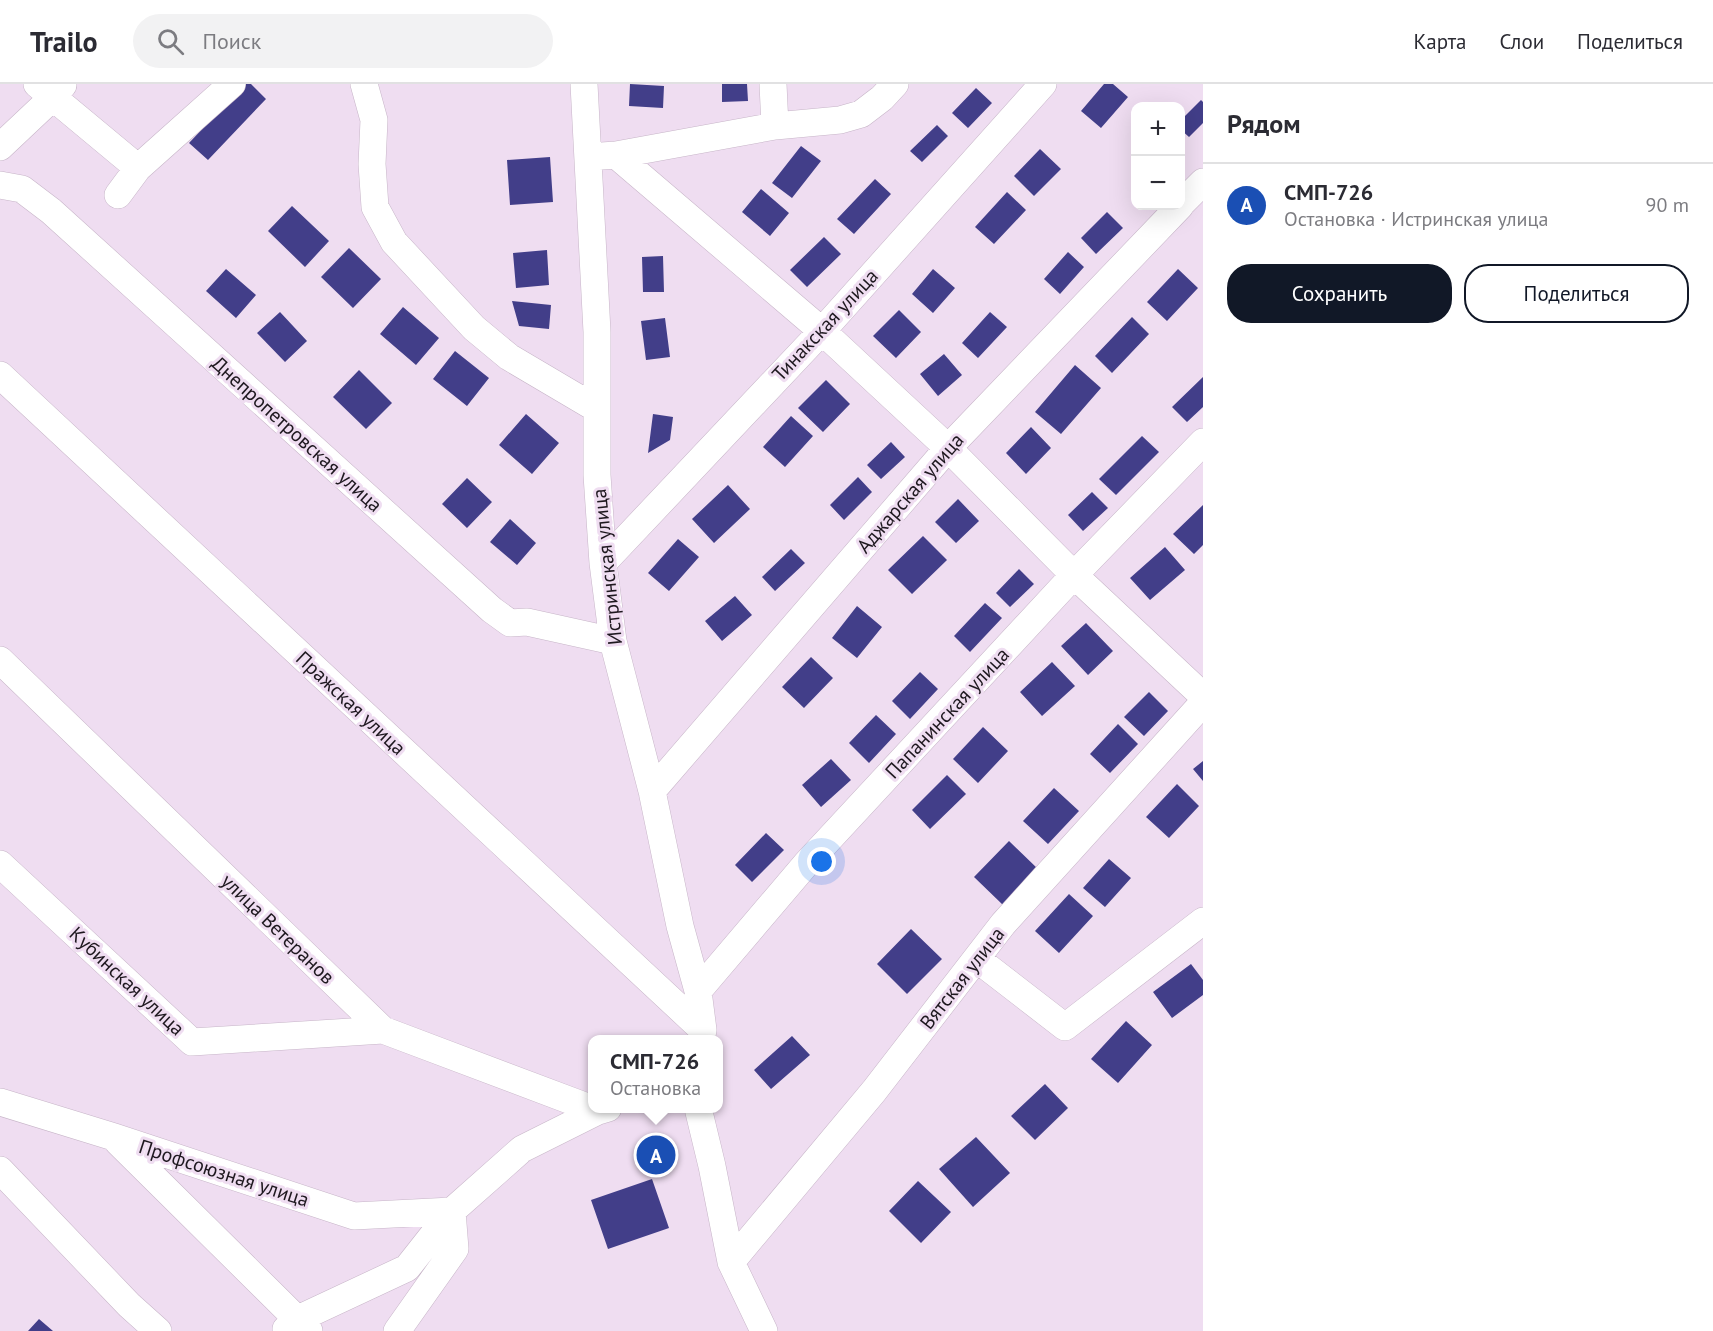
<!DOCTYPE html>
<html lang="ru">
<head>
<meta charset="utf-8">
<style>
  :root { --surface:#fff; --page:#f2f2f3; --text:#2b2b33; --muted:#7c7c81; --line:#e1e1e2; --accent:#111827 }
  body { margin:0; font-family:"PT Sans",sans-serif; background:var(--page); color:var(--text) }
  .controls { position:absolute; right:18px; top:18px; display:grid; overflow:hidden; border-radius:12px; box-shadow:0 6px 24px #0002 }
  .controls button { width:54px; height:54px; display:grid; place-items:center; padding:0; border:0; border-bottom:2px solid var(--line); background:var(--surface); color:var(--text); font:30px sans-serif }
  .you { position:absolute; left:822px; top:778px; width:21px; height:21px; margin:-15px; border:4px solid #fff; border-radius:50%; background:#1a73e8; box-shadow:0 0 0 9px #1a73e833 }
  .badge { display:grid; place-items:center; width:39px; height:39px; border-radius:50%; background:var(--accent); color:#fff; font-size:20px; font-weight:700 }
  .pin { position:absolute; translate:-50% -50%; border:3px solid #fff; box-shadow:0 2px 6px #0006 }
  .popup { position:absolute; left:588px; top:951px; width:135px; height:78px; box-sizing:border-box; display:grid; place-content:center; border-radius:12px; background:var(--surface); filter:drop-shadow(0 2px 4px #0005); font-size:20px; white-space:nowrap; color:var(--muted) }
  .popup b { font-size:22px; color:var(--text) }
  .popup::after { content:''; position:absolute; left:50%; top:100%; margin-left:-12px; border:12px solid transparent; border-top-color:var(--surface) }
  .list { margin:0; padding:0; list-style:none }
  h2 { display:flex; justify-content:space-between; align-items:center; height:78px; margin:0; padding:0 24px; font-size:26px }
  h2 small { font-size:20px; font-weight:400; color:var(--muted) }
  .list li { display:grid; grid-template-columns:39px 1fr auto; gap:18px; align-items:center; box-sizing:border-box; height:84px; padding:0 24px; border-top:2px solid var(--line) }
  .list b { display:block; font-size:22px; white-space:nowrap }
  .list p { margin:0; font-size:20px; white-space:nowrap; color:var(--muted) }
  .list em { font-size:20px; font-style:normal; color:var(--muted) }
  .actions { display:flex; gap:12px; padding:18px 24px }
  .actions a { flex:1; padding:14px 0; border:2px solid var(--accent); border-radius:24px; text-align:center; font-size:21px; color:var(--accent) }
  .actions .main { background:var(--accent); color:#fff }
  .icon { flex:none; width:33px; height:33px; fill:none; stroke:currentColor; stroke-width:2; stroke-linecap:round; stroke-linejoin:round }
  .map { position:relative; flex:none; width:1203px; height:1247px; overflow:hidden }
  header { display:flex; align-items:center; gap:36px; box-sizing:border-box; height:84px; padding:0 30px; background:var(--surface); border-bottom:2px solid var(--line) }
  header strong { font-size:28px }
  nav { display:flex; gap:33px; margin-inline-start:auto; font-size:21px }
  .search { width:420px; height:54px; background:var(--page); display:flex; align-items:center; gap:15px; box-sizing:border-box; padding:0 21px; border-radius:33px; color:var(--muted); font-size:22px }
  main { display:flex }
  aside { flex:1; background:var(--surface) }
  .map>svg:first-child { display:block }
  .building { fill:#423e89 }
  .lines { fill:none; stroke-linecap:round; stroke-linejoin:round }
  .minor-casing { stroke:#c7b5c8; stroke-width:28 }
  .minor { stroke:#fff; stroke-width:27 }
  .labels { text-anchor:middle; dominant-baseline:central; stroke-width:6; stroke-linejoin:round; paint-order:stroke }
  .street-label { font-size:20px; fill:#1e181f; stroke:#efddf1 }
</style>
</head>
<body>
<header>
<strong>Trailo</strong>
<div class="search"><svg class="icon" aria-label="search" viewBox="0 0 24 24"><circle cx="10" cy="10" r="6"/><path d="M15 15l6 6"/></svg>Поиск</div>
<nav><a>Карта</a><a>Слои</a><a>Поделиться</a></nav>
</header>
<main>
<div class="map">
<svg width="1203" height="1247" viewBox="0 0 1203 1247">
  <rect width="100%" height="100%" fill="#efddf1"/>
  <path class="building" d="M245 0H251L266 15 208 76 189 59Z
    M630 0 664 2 663 24 629 22Z
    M722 0H747L748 17 722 18Z
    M1104 0H1113L1128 13 1101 44 1081 27Z
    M976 4 992 19 968 44 952 29Z
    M1201 16 1203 18V39L1189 53 1180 45V37Z
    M937 41 948 52 922 78 910 67Z
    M801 62 821 77 792 114 772 99Z
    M1040 65 1061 85 1034 112 1014 92Z
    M550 73 553 118 510 121 507 76Z
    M875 95 891 110 854 150 837 135Z
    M761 105 789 129 770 152 742 128Z
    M1007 108 1026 126 994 160 975 143Z
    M292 122 329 157 305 183 268 147Z
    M1107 128 1123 144 1096 170 1081 154Z
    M824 153 841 170 807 203 790 186Z
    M349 164 381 195 353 224 321 193Z
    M547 166 549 201 516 204 513 169Z
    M1068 168 1084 183 1060 210 1044 195Z
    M663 172 664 208H643L642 173Z
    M226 185 256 211 236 234 206 207Z
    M933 185 955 204 933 229 912 210Z
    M1178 185 1198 204 1167 237 1147 218Z
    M512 217 551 221 549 245 519 242Z
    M403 223 439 254 416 281 380 250Z
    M899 226 921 248 896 274 873 252Z
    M280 228 307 257 285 278 257 249Z
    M990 228 1007 243 978 274 962 259Z
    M1132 233 1149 250 1112 289 1095 272Z
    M665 234 670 273 646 276 641 237Z
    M455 267 489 294 467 322 433 295Z
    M944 270 962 291 938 312 920 290Z
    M1075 281 1101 304 1061 350 1035 328Z
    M359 286 392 319 366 345 333 313Z
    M1203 293V323L1187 338 1172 323Z
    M826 296 850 320 823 348 798 324Z
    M526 330 559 359 532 390 499 361Z
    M653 330 673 333 670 356 648 369Z
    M791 332 813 352 785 383 763 363Z
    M1031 343 1051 364 1026 390 1006 369Z
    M1142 352 1159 368 1116 411 1099 395Z
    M891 358 905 373 881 395 867 381Z
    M858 393 872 408 844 436 830 421Z
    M467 394 492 418 467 444 442 420Z
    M728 401 750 425 714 459 692 435Z
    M1092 408 1108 424 1083 447 1068 431Z
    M958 415 979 437 956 459 935 438Z
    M1203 421V461L1194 470 1173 450Z
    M510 435 536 459 517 481 490 458Z
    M923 452 947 476 912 510 888 486Z
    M678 455 699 473 669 507 648 489Z
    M1165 463 1185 486 1150 516 1130 494Z
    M791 465 805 479 775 507 762 493Z
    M1019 485 1034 500 1010 523 996 509Z
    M735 512 752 531 722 557 705 537Z
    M985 519 1002 534 970 568 954 552Z
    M857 522 882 543 857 574 832 554Z
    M1086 539 1113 567 1088 591 1061 562Z
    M811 573 833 594 804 624 782 603Z
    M1052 578 1075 602 1042 632 1020 608Z
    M920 588 938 605 910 635 892 617Z
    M1149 608 1168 627 1144 652 1124 633Z
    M876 631 896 650 869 679 849 659Z
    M1118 640 1138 660 1110 689 1090 670Z
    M983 643 1008 667 978 699 953 675Z
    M831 675 851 696 821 723 802 701Z
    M1203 677V697L1193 685Z
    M947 691 966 710 930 745 912 726Z
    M1177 700 1199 722 1169 754 1146 733Z
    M1054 704 1079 727 1048 760 1023 737Z
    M766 749 784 766 752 798 735 781Z
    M1009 757 1038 785 1003 821 974 793Z
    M1109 775 1131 794 1105 823 1083 804Z
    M1069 810 1093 832 1059 869 1035 847Z
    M911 845 942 875 907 910 877 880Z
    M1191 880 1203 896V911L1172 934 1153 908Z
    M1126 937 1152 961 1118 999 1091 975Z
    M792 952 810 971 771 1005 754 986Z
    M1045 1000 1068 1024 1035 1056 1011 1032Z
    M976 1053 1010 1089 973 1123 939 1085Z
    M652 1095 669 1144 608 1165 591 1116Z
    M918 1097 951 1128 921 1159 889 1127Z
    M39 1235 53 1247H28Z"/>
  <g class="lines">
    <g class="minor-casing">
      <path id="minor" d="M37 0 138 84
        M364 0 374 36 372 80 375 123 394 158 474 244 509 273 597 325
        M584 0 597 248V391L603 479 613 557 652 707 680 842 698 907 703 946 701 956
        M773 0 775 42
        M0 63 52 14 63 1
        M616 71 775 42 840 36 861 30 882 14 895 0
        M588 73 616 71 822 247 948 364 1074 491 1203 612
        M0 101 22 105 51 127 492 526 510 539 527 538 613 557
        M118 111 138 84 232 0
        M1180 121 1203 98
        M0 291 703 946
        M603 479 822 247 1043 0
        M0 576 383 946 598 1027 608 1024
        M652 707 948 364 1180 122
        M0 780 192 958 383 946
        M977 875 1065 943 1203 837
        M698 907 806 780 1074 491 1203 358
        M0 1018 114 1053 354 1132 452 1127
        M698 1024 712 1082 731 1178 764 1247
        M118 1058 309 1247
        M0 1086 129 1221 158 1247
        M731 1178 874 1007 1003 840 1203 619
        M286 1245 298 1235 407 1184 452 1127
        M397 1247 455 1165 452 1127 522 1065 598 1027"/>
    </g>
    <use href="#minor" class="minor"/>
  </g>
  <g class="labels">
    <g class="street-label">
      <text transform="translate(825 241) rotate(-47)">Тинакская улица</text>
      <text transform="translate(297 350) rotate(42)">Днепропетровская улица</text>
      <text transform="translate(910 409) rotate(-49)">Аджарская улица</text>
      <text transform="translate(607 483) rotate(-96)">Истринская улица</text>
      <text transform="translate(351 619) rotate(43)">Пражская улица</text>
      <text transform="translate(947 629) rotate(-47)">Папанинская улица</text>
      <text transform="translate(278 845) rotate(44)">улица Ветеранов</text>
      <text transform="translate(962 894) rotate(-52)">Вятская улица</text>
      <text transform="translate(127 897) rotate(43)">Кубинская улица</text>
      <text transform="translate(224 1089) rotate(18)">Профсоюзная улица</text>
    </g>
  </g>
</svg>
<div class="controls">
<button>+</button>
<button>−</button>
</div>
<div class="you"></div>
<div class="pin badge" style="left:656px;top:1071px;background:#1a4fb4">A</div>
<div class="popup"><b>СМП-726</b>Остановка</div>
</div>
<aside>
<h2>Рядом<small></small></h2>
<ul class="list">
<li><span class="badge" style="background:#1a4fb4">A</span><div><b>СМП-726</b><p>Остановка · Истринская улица</p></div><em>90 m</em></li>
</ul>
<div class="actions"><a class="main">Сохранить</a><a>Поделиться</a></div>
</aside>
</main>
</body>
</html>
